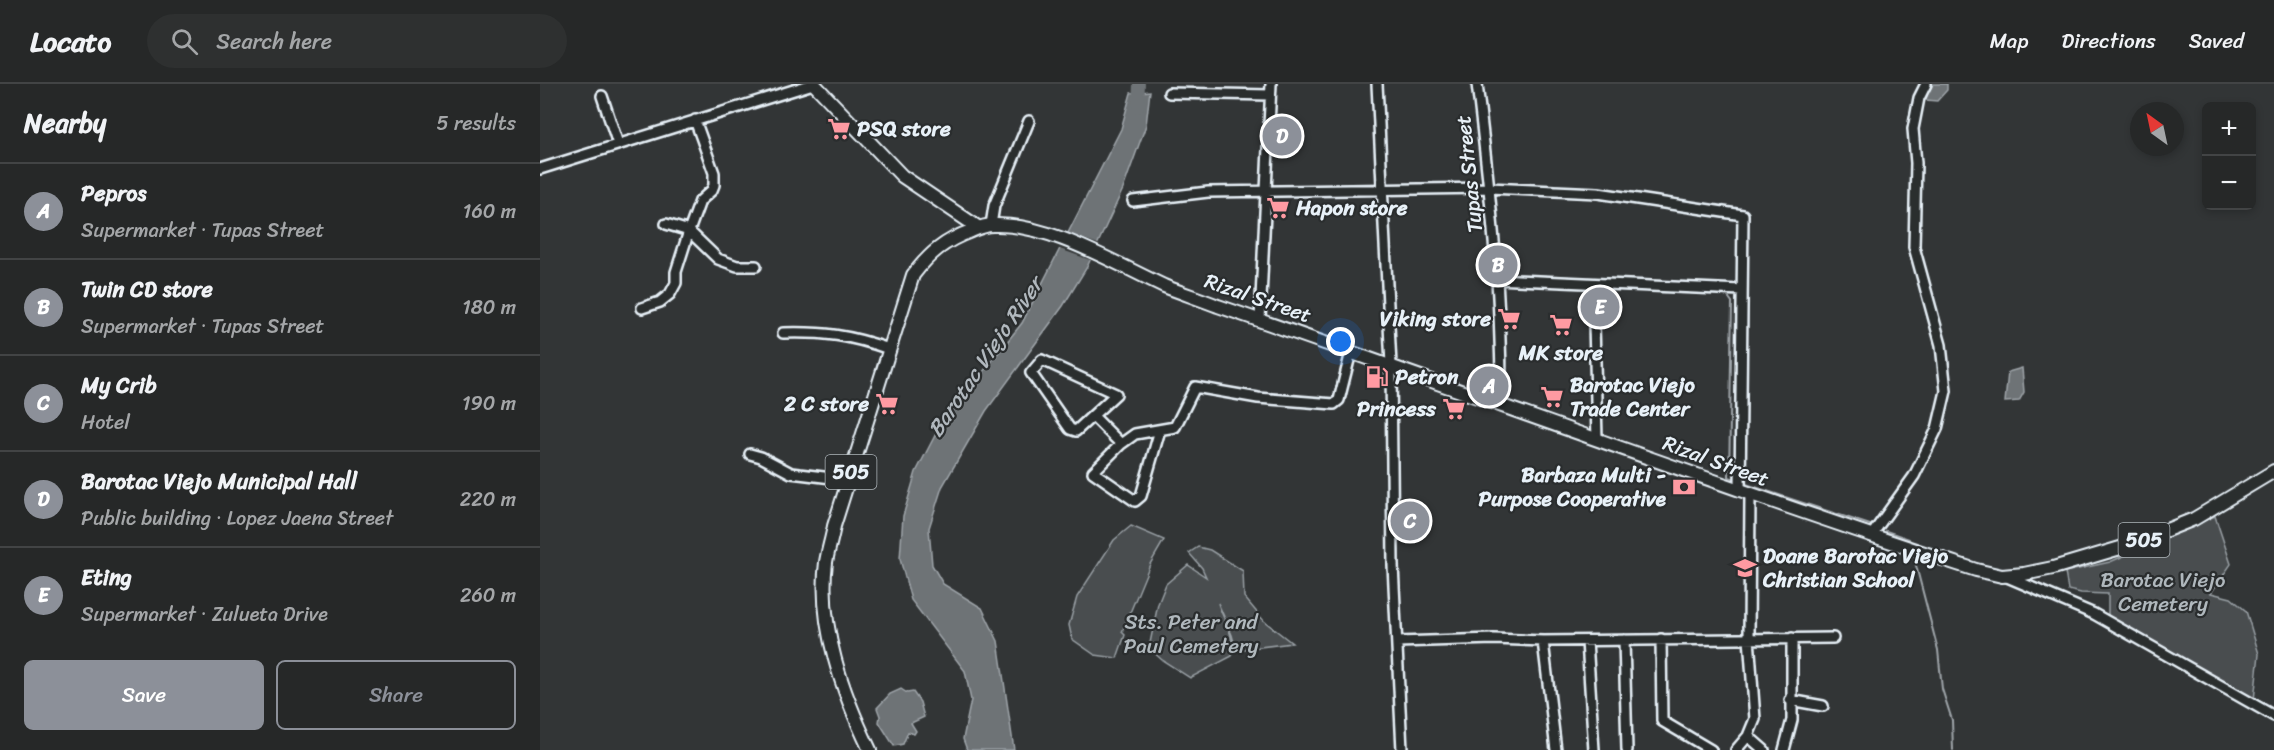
<!DOCTYPE html>
<html lang="en">
<head>
<meta charset="utf-8">
<style>
  :root { --surface:#262828; --page:#2e3030; --text:#f1f3f6; --muted:#a4a6a8; --line:#424445; --accent:#8c9099 }
  body { margin:0; font-family:Sriracha,sans-serif; background:var(--page); color:var(--text) }
  .controls { position:absolute; right:18px; top:18px; display:grid; overflow:hidden; border-radius:9px; box-shadow:0 3px 9px #0003 }
  .controls button { width:54px; height:54px; display:grid; place-items:center; padding:0; border:0; border-bottom:2px solid var(--line); background:var(--surface); color:var(--text); font:30px sans-serif }
  .compass { position:absolute; left:1590px; top:18px; width:54px; height:54px; border-radius:50%; background:var(--surface); box-shadow:0 3px 9px #0003; rotate:327deg }
  .you { position:absolute; left:801px; top:258px; width:21px; height:21px; margin:-15px; border:4px solid #fff; border-radius:50%; background:#1a73e8; box-shadow:0 0 0 9px #1a73e833 }
  .badge { display:grid; place-items:center; width:39px; height:39px; border-radius:50%; background:var(--accent); color:#fff; font-size:20px; font-weight:700 }
  .pin { position:absolute; translate:-50% -50%; border:3px solid #fff; box-shadow:0 2px 6px #0006 }
  .list { margin:0; padding:0; list-style:none }
  h2 { display:flex; justify-content:space-between; align-items:center; height:78px; margin:0; padding:0 24px; font-size:26px }
  h2 small { font-size:20px; font-weight:400; color:var(--muted) }
  .list li { display:grid; grid-template-columns:39px 1fr auto; gap:18px; align-items:center; box-sizing:border-box; height:96px; padding:0 24px; border-top:2px solid var(--line) }
  .list b { display:block; font-size:22px; white-space:nowrap }
  .list p { margin:0; font-size:20px; white-space:nowrap; color:var(--muted) }
  .list em { font-size:20px; font-style:normal; color:var(--muted) }
  .actions { display:flex; gap:12px; padding:18px 24px }
  .actions a { flex:1; padding:14px 0; border:2px solid var(--accent); border-radius:9px; text-align:center; font-size:21px; color:var(--accent) }
  .actions .main { background:var(--accent); color:#fff }
  .icon { flex:none; width:33px; height:33px; fill:none; stroke:currentColor; stroke-width:2; stroke-linecap:round; stroke-linejoin:round }
  .map { position:relative; flex:none; width:1734px; height:666px; overflow:hidden }
  header { display:flex; align-items:center; gap:36px; box-sizing:border-box; height:84px; padding:0 30px; background:var(--surface); border-bottom:2px solid var(--line) }
  header strong { font-size:28px }
  nav { display:flex; gap:33px; margin-inline-start:auto; font-size:21px }
  .search { width:420px; height:54px; background:var(--page); display:flex; align-items:center; gap:15px; box-sizing:border-box; padding:0 21px; border-radius:33px; color:var(--muted); font-size:22px }
  main { display:flex }
  aside { flex:1; background:var(--surface) }
  .map>svg:first-child { display:block }
  .green { fill:#494d4f; stroke:#989fa4; stroke-width:1.5 }
  .water { fill:#6e7376; stroke:#9fa5aa; stroke-width:1.5 }
  .pier { fill:#323536 }
  .lines { fill:none; stroke-linecap:round; stroke-linejoin:round }
  .stream { stroke:#9fa5aa; stroke-width:2 }
  .river { stroke:#6e7376; stroke-width:12 }
  .minor-casing { stroke:#e8f1f8; stroke-width:14 }
  .major-casing { stroke:#e8f1f8; stroke-width:16 }
  .minor { stroke:#2a2d2e; stroke-width:9 }
  .major { stroke:#2a2d2e; stroke-width:12 }
  .labels { text-anchor:middle; dominant-baseline:central; stroke-width:4.5; stroke-linejoin:round; paint-order:stroke }
  .shield { fill:#2a2d2e; stroke:#afb6bb; stroke-width:1.5 }
  .shield-label { font-size:20px; font-weight:bold; fill:#e8f1f8 }
  .poi-label { font-size:21px; font-weight:bold; fill:#e8f1f8; stroke:#2a2d2e; text-anchor:start }
  .street-label { font-size:21px; fill:#e8f1f8; stroke:#2a2d2e }
  .park-label { font-size:21px; fill:#b0b8bd; stroke:#2a2d2e }
  .water-label { font-size:22px; font-style:italic; fill:#b1b8be; stroke:#2a2d2e }
</style>
</head>
<body>
<header>
<strong>Locato</strong>
<div class="search"><svg class="icon" aria-label="search" viewBox="0 0 24 24"><circle cx="10" cy="10" r="6"/><path d="M15 15l6 6"/></svg>Search here</div>
<nav><a>Map</a><a>Directions</a><a>Saved</a></nav>
</header>
<main>
<aside>
<h2>Nearby<small>5 results</small></h2>
<ul class="list">
<li><span class="badge">A</span><div><b>Pepros</b><p>Supermarket · Tupas Street</p></div><em>160 m</em></li>
<li><span class="badge">B</span><div><b>Twin CD store</b><p>Supermarket · Tupas Street</p></div><em>180 m</em></li>
<li><span class="badge">C</span><div><b>My Crib</b><p>Hotel</p></div><em>190 m</em></li>
<li><span class="badge">D</span><div><b>Barotac Viejo Municipal Hall</b><p>Public building · Lopez Jaena Street</p></div><em>220 m</em></li>
<li><span class="badge">E</span><div><b>Eting</b><p>Supermarket · Zulueta Drive</p></div><em>260 m</em></li>
</ul>
<div class="actions"><a class="main">Save</a><a>Share</a></div>
</aside>
<div class="map">
<svg width="1734" height="666" viewBox="0 0 1734 666">
  <rect width="100%" height="100%" fill="#323536"/>
  <filter id="ink" filterUnits="userSpaceOnUse"><feTurbulence type="fractalNoise" baseFrequency=".0167" numOctaves="2"/><feDisplacementMap in="SourceGraphic" scale="12" xChannelSelector="R" yChannelSelector="G"/><feConvolveMatrix kernelMatrix="1 2 1 2 8 2 1 2 1" color-interpolation-filters="sRGB"/></filter>
  <g filter="url(#ink)">
    <path class="green" d="M1675 432 1691 480 1671 509 1691 514 1706 527 1719 570 1714 616 1568 532V510L1541 509 1528 506 1525 488 1570 478Z
      M591 442 624 456 610 480 582 548 585 551 577 574 555 571 532 555 529 541 537 513 574 456Z
      M658 463 670 466 703 487 704 513 724 537 752 559 696 566 692 551 678 519C683 536 696 552 692 572L650 594 622 576 609 564 618 520 626 500 648 481 666 493 662 484 649 469Z"/>
    <path class="water" d="M1389 0H1407V6L1397 17 1386 16Z
      M610 7 606 41 583 105 547 183 523 222 446 327 402 403 389 444 392 481 403 500 442 524 458 557 474 666H427L423 655 431 616 425 587 371 516 360 475 363 432 376 388 400 342 482 239 581 45 591 9Z
      M1482 284 1484 308 1479 317 1465 318 1468 288Z
      M361 605 367 609 373 608 380 618 384 633 371 639 376 647 374 650 368 648 363 660 354 662 339 638 340 632 337 624 350 610Z"/>
    <path class="pier" d="M525 148 561 161 553 177 517 164Z"/>
    <g class="lines">
      <path class="stream" d="M1189 214 1192 218 1189 393 1195 395
        M1206 400 1333 442
        M1346 447 1369 455 1371 460
        M1373 470 1398 566 1402 605 1412 636 1413 666"/>
      <path class="river" d="M598 23 599 0"/>
      <g class="minor-casing">
        <path id="minor" d="M837 0 851 281 853 481 862 666
          M937 0C950 107 962 213 961 321
          M629 9 730 11
          M62 12 78 60
          M0 85 273 0
          M593 117 668 108 949 104 1058 109 1203 131 1200 407
          M126 140 149 147 160 117 172 106 174 101V89L155 36
          M451 141 454 122 489 37
          M956 195 1201 206
          M1053 200 1057 355
          M102 224 120 218 130 210 136 199V188L149 147 178 175 197 182H216
          M720 236 731 0
          M243 249C285 248 309 251 349 265
          M502 276 576 310 536 347 530 345 491 289Z
          M554 333 581 360
          M620 346 601 412 595 417 553 388 581 360 595 350 635 343 655 303 718 314 794 320 799 316 811 268
          M210 370 221 373 251 389 308 396
          M1331 452 1374 392 1397 345 1406 307 1401 261 1374 163 1376 79 1373 45 1379 14 1386 0
          M1465 492 1554 530 1734 632
          M1121 555 1122 637 1171 666
          M1084 556 1087 666
          M1003 557 1016 666
          M1047 557 1054 666
          M857 558 954 555 1003 557 1293 554
          M1250 616 1283 622
          M1208 652 1224 666
          M1196 666 1208 652 1215 635 1209 554 1210 411
          M1244 666 1252 636V554"/>
      </g>
      <g class="major-casing">
        <path id="major" d="M274 0 362 92 439 144
          M330 666C303 610 278 542 286 478 288 466 292 454 294 442L373 191C390 169 404 157 431 147 438 144 446 141 453 141 509 139 574 179 624 202 642 209 660 215 678 222 931 309 1182 403 1436 486L1462 492 1484 490 1513 484 1587 462 1654 435 1734 387"/>
      </g>
      <use href="#minor" class="minor"/>
      <use href="#major" class="major"/>
    </g>
  </g>
  <defs>
    <g id="supermarket-bare" transform="scale(1.8)"><path d="M-6-5.5h2.5l.6 2H6L4.5 2H-2.5L-4.4-4H-6ZM-1.5 3.2a1.3 1.3 0 1 0 .1 0ZM3 3.2a1.3 1.3 0 1 0 .1 0Z" fill="#ff9aa2" stroke="#2a2d2e" stroke-width="2.5" paint-order="stroke"/></g>
    <g id="fuel-bare" transform="scale(1.8)"><path d="M-5.5-6h7V0h2V4h1.3V-2.5L3-4.5l.8-.8L6-3V5H2.5V1h-1V6h-7ZM-4.2-4.7v3.2H.2V-4.7Z" fill="#ff9aa2" stroke="#2a2d2e" stroke-width="2.5" paint-order="stroke"/></g>
    <g id="bank-bare" transform="scale(1.8)"><path d="M-6-4H6V4H-6ZM0-2.3a2.3 2.3 0 1 0 0 4.6a2.3 2.3 0 1 0 0-4.6Z" fill="#ff9aa2" stroke="#2a2d2e" stroke-width="2.5" paint-order="stroke"/></g>
    <g id="school-bare" transform="scale(1.8)"><path d="M0-5L7-2L0 1L-7-2ZM-4 1L0 2.5L4 1V4Q0 6-4 4Z" fill="#ff9aa2" stroke="#2a2d2e" stroke-width="2.5" paint-order="stroke"/></g>
  </defs>
  <g fill-rule="evenodd">
    <use href="#supermarket-bare" x="299" y="45"/>
    <use href="#supermarket-bare" x="738" y="124"/>
    <use href="#supermarket-bare" x="969" y="235"/>
    <use href="#supermarket-bare" x="1021" y="241"/>
    <use href="#fuel-bare" x="837" y="293"/>
    <use href="#supermarket-bare" x="1012" y="313"/>
    <use href="#supermarket-bare" x="347" y="320"/>
    <use href="#supermarket-bare" x="914" y="325"/>
    <use href="#bank-bare" x="1144" y="403"/>
    <use href="#school-bare" x="1205" y="484"/>
  </g>
  <g class="labels">
    <g class="shield">
      <rect x="285.5" y="371" width="51" height="34" rx="4.5"/>
      <rect x="1578.5" y="439" width="51" height="34" rx="4.5"/>
    </g>
    <g class="shield-label">
      <text x="311" y="388">505</text>
      <text x="1604" y="456">505</text>
    </g>
    <g class="poi-label">
      <text x="317" y="45">PSQ store</text>
      <text x="756" y="124">Hapon store</text>
      <text x="951" y="235" text-anchor="end">Viking store</text>
      <text x="1021" y="269" text-anchor="middle">MK store</text>
      <text x="855" y="293">Petron</text>
      <text x="1030" y="301">Barotac Viejo<tspan x="1030" dy="24">Trade Center</tspan></text>
      <text x="329" y="320" text-anchor="end">2 C store</text>
      <text x="896" y="325" text-anchor="end">Princess</text>
      <text x="1126" y="391" text-anchor="end">Barbaza Multi -<tspan x="1126" dy="24">Purpose Cooperative</tspan></text>
      <text x="1223" y="472">Doane Barotac Viejo<tspan x="1223" dy="24">Christian School</tspan></text>
    </g>
    <g class="street-label">
      <text transform="translate(929 90) rotate(-96)">Tupas Street</text>
      <text transform="translate(718 214) rotate(19)">Rizal Street</text>
      <text transform="translate(1176 377) rotate(20)">Rizal Street</text>
    </g>
    <g class="park-label">
      <text x="1623" y="496">Barotac Viejo<tspan x="1623" dy="24">Cemetery</tspan></text>
      <text x="651" y="538">Sts. Peter and<tspan x="651" dy="24">Paul Cemetery</tspan></text>
    </g>
    <g class="water-label">
      <text transform="translate(445 273) rotate(-56)">Barotac Viejo River</text>
    </g>
  </g>
</svg>
<div class="controls">
<button>+</button>
<button>−</button>
</div>
<svg class="compass" viewBox="-18 -18 36 36"><path d="M0-13l5 13h-10z" fill="#e53935"/><path d="M0 13l5-13h-10z" fill="#a4a6a8"/></svg>
<div class="you"></div>
<div class="pin badge" style="left:949px;top:302px">A</div>
<div class="pin badge" style="left:958px;top:181px">B</div>
<div class="pin badge" style="left:870px;top:437px">C</div>
<div class="pin badge" style="left:742px;top:52px">D</div>
<div class="pin badge" style="left:1060px;top:223px">E</div>
</div>
</main>
</body>
</html>
